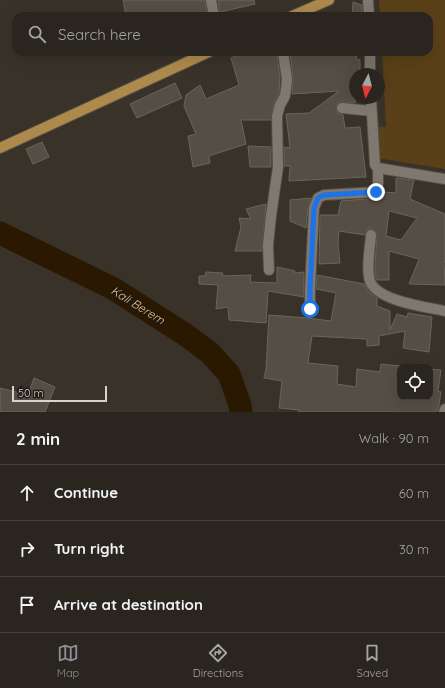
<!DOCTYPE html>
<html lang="en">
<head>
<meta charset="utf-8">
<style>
  :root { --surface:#2a261f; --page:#36322c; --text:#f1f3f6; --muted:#a5a5a4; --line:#46433d; --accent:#8c9099 }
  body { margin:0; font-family:Quicksand,sans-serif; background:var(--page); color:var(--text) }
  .controls { position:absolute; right:12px; bottom:12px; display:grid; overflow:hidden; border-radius:8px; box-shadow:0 4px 16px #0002 }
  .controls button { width:36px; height:36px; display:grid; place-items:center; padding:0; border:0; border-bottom:1px solid var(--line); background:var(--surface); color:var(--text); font:20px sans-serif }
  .compass { position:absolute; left:349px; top:68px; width:36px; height:36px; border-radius:50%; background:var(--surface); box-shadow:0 4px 16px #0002; rotate:187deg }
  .scale { position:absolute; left:12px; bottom:10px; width:95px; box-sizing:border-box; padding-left:4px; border:2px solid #d7d3cd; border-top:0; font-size:11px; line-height:14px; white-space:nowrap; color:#d7d3cd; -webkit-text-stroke:3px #1d1a16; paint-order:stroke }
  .stop { position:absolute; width:12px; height:12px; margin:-9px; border:3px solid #1a73e8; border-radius:50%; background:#fff }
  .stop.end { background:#1a73e8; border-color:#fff; box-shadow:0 1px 4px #0008 }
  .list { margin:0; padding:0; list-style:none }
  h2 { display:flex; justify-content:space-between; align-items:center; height:52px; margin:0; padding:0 16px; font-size:17px }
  h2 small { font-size:13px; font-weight:400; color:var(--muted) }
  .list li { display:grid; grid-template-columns:26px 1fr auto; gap:12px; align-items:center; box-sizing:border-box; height:56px; padding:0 16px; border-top:1px solid var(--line) }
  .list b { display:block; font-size:15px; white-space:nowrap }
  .list em { font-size:13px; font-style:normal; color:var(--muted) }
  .icon { flex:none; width:22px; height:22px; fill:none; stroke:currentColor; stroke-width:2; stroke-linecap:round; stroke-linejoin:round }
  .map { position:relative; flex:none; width:445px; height:412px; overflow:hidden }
  .search { position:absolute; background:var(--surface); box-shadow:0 4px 16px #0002; left:12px; right:12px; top:12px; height:44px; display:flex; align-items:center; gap:10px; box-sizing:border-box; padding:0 14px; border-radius:12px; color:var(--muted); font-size:15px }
  .sheet { height:220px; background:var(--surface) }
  nav { display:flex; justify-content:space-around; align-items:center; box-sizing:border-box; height:56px; border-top:1px solid var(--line); background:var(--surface); font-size:11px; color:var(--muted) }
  nav a { display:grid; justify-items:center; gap:2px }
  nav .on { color:var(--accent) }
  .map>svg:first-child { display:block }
  .green { fill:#5a4018 }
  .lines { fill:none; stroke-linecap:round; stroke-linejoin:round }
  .river { stroke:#2a1900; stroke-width:23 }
  .building { fill:#554e45; stroke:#6b645a; fill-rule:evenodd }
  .street-casing { stroke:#534d46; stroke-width:12 }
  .primary-casing { stroke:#534d46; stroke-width:12 }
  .street { stroke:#7f786e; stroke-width:10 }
  .primary { stroke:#ae894c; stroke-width:10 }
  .route { stroke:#1a73e8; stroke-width:5 }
  .labels { text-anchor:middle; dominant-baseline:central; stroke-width:3.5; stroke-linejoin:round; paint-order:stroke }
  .water-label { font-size:12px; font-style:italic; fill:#f3bf72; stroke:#1d1a16 }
</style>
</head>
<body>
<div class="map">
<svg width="445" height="412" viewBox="0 0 445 412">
  <rect width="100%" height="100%" fill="#383229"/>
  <path class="green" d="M379 0H445V169L377 158 374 126 386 127 382 52H429V16H380Z"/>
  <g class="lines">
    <path class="river" d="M0 233 114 289 186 335 210 353 229 374 240 405 241 412"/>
  </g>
  <path class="building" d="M123 0H205L207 15 202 16H126Z
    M218 0H254L255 4 220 12Z
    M353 2 362 5V16H352Z
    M245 52H277L280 79 279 94 274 103 271 120H241L246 144 209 156 210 163 193 167 188 136 196 134 184 106 186 95 200 85 206 99 239 85 231 58Z
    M290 52H357L356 59 360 60V74H355V103L340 102 337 104 336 108 338 113 343 115 345 128 360 127 366 177 289 181 290 166H284V147L290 148 286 114 309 113 339 91 292 94 293 78Z
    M175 83 182 98 137 118 130 104Z
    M42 142 49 157 33 164 26 149Z
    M248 146 271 147V167H250Z
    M396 178 414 180 410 199 445 214V260L444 263 445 285 409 284 419 259 389 251V280H377L375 275V265L377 235V232L372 229H368L365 235 339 231 338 243 340 263 319 264 320 215H338L341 201 377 198 381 196 384 192 396 193ZM389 211 417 218 401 240 386 236Z
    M311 198 308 207 306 228 290 221V200Z
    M266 204 262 251H235L241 227 239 218 251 219 246 209Z
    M277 267 295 271V273L304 272V297L268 291 266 323 229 320 228 307 216 309 218 285 199 284V276H205L206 272 223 273 222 276 251 275 250 282 277 283Z
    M317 275 364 284 369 292 377 298V306L390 311V330L397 314 407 317 408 313 432 317 429 352 403 348 405 331 379 336V345L367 346V339L312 336 308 363 338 366 337 384 356 387 357 369 380 372 381 364 400 366 398 387H400V397H430V369L441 370 438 391 441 392 438 411 436 410V412H299V410L279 408 282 381 264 378 266 369 269 315 308 318 331 321 336 293 316 289Z
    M34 378 55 387 45 412H0V388L28 395Z"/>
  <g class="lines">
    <g class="street-casing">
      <path id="street" d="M211 0 214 16
        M368 0 369 16
        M370 52V74
        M371 98 375 165 378 168 445 179
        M342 108 371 111
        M371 235C370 248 366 269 370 281 377 301 426 307 445 311
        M269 270 268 245 271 216 278 167 277 116 280 105 285 96 286 89 287 79 283 52
        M310 309V289L314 208 318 198 324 195 376 192 378 189V168
        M444 412 445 409"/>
    </g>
    <g class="primary-casing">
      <path id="primary" d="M292 16 329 0
        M0 148 209 52"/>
    </g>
    <use href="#street" class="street"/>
    <use href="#primary" class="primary"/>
  </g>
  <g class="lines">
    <path class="route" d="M310 309V289L314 208 318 198 324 195 376 192"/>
  </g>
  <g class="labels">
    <g class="water-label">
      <text transform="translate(138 305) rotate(32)">Kali Berem</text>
    </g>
  </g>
</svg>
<div class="controls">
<button><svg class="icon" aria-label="locate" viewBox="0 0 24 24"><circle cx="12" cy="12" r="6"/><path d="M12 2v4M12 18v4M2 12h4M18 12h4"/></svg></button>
</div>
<svg class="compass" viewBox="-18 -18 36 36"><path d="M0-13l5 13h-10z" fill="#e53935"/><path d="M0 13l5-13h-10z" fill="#a5a5a4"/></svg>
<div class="scale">50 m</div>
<div class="stop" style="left:310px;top:309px"></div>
<div class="stop end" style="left:376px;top:192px"></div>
<div class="search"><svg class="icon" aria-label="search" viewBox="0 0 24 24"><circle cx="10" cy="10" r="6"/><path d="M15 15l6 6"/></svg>Search here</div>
</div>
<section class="sheet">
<h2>2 min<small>Walk · 90 m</small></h2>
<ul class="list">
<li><svg class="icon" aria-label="ahead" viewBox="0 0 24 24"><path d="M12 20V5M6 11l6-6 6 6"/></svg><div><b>Continue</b></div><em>60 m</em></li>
<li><svg class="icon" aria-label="right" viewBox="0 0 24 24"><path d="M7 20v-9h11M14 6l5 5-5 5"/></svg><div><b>Turn right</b></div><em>30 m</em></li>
<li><svg class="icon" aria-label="arrive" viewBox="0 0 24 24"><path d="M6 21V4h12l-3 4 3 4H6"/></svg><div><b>Arrive at destination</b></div></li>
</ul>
</section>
<nav>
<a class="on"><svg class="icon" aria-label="map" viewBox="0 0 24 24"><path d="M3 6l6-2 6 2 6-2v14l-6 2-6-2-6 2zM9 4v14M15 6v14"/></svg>Map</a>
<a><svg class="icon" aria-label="directions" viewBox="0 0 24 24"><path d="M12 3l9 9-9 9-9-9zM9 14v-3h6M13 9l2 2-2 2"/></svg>Directions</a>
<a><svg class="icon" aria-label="saved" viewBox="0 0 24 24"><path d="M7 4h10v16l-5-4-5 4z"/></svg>Saved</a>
</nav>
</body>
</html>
